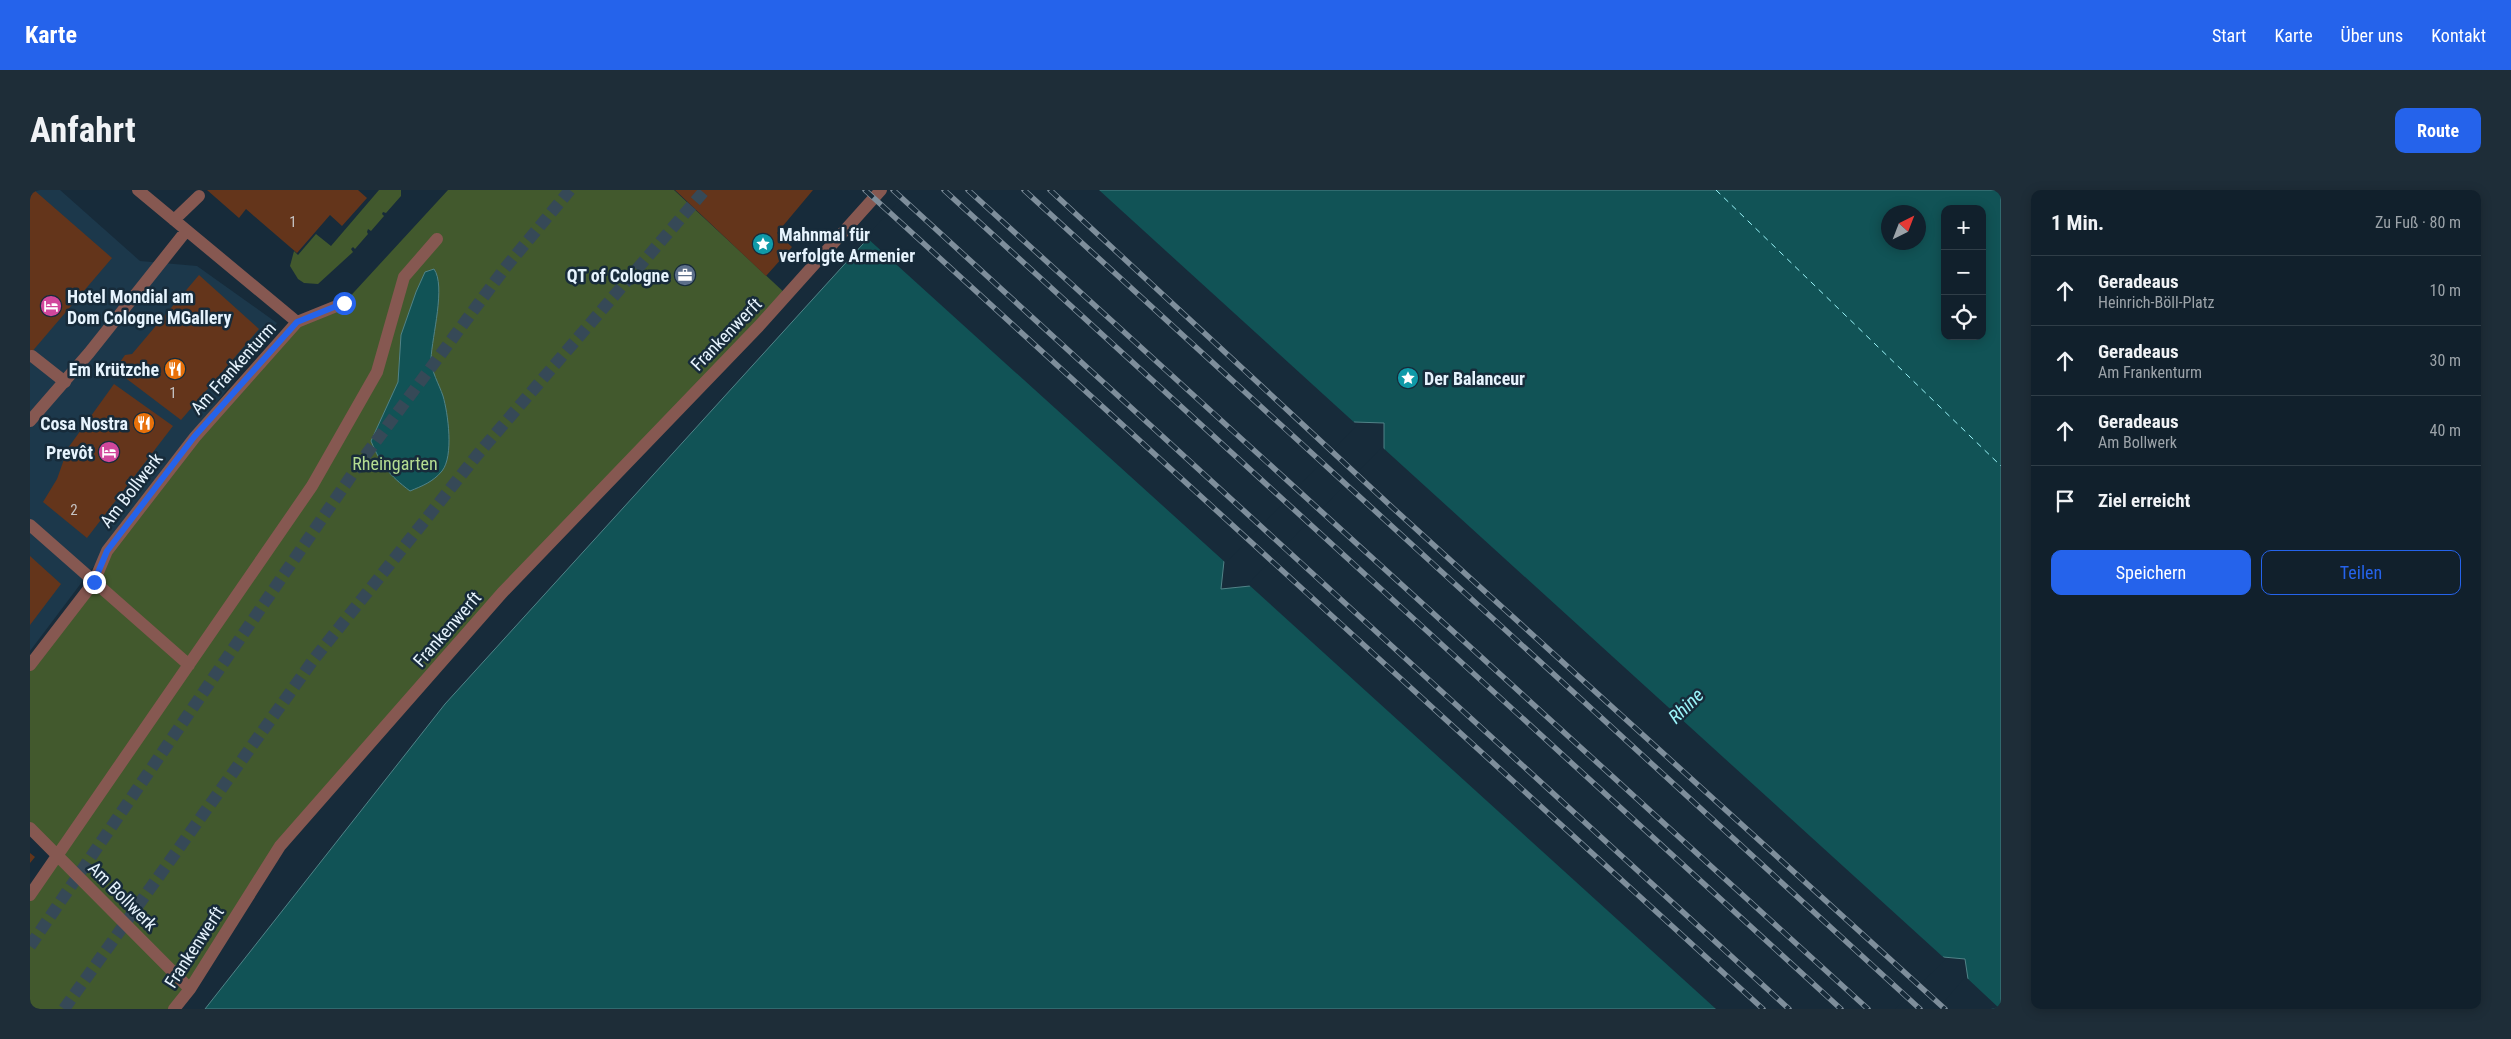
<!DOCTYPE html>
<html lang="de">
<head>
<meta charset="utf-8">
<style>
  :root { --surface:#11202c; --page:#1e2d38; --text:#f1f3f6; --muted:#9ca3a9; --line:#303e48; --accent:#2563eb }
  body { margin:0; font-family:"Roboto Condensed",sans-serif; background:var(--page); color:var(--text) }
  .controls { position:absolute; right:15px; top:15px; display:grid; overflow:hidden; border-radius:10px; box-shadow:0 2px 12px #0003 }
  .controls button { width:45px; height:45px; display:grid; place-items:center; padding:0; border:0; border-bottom:1px solid var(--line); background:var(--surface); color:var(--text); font:25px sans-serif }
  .compass { position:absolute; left:1851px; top:15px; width:45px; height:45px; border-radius:50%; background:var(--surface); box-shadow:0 2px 12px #0003; rotate:42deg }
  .stop { position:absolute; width:15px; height:15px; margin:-11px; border:4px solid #2563eb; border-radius:50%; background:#fff }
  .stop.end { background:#2563eb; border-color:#fff; box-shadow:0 1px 5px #0008 }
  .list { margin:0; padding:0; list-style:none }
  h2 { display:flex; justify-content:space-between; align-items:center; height:65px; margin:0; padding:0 20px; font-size:21px }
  h2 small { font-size:16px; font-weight:400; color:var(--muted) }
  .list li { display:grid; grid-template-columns:32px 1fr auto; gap:15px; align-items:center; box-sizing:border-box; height:70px; padding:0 20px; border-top:1px solid var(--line) }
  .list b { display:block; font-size:19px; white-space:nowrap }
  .list p { margin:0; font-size:16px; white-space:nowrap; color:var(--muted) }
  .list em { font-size:16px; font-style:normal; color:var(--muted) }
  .actions { display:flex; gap:10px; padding:15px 20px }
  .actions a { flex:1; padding:11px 0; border:1px solid var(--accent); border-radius:10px; text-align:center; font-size:18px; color:var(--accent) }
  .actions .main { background:var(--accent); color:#fff }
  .icon { flex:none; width:28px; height:28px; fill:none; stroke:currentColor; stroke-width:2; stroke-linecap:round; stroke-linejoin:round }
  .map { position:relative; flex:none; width:1971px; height:819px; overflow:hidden; border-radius:10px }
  header { display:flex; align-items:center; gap:30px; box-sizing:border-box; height:70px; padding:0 25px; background:var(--accent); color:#fff }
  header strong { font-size:24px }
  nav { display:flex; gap:28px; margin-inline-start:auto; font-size:18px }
  .intro { display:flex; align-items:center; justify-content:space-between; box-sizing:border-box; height:120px; padding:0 30px }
  h1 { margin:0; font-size:35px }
  .button { padding:12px 22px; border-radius:10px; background:var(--accent); color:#fff; font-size:18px; font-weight:700 }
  main { display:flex; gap:30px; padding:0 30px }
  aside { flex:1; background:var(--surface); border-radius:10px; box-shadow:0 2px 12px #0003 }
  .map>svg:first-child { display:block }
  .built { fill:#1c384b }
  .green { fill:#42592d }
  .water { fill:#115356; stroke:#518388; fill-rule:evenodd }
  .pier { fill:#172b3a }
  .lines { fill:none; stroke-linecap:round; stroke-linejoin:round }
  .ferry { stroke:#9bf5fa; stroke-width:1; stroke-dasharray:6 5; stroke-linecap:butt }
  .building { fill:#64351b }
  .primary-tunnel { stroke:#364957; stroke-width:12; stroke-dasharray:12 6; stroke-linecap:butt }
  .lane { stroke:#865851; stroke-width:12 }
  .street { stroke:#865851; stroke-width:12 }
  .rail-casing { stroke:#7e8e9b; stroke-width:5.5 }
  .rail { stroke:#172b3a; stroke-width:4; stroke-dasharray:11; stroke-linecap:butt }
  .route { stroke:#2563eb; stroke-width:6 }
  .labels { text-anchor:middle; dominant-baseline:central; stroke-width:5; stroke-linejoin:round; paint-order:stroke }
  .number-label { font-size:15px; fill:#c6c4c4 }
  .poi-label { font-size:18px; font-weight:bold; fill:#e6f3fd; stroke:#172b3a; text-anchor:end }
  .street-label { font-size:18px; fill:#e6f3fd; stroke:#172b3a }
  .park-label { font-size:18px; fill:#b4dc91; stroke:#172b3a }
  .water-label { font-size:19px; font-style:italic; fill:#9bf5fa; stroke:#172b3a }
</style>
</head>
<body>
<header>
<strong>Karte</strong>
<nav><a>Start</a><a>Karte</a><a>Über uns</a><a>Kontakt</a></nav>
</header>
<div class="intro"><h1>Anfahrt</h1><a class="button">Route</a></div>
<main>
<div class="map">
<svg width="1971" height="819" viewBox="0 0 1971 819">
  <rect width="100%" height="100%" fill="#172b3a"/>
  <path class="built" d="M0 0H30L110 71 167 76 247 133 0 461Z"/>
  <path class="green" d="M349 0H371V6L356 23 353 22 352 24 354 26 341 41 338 39 337 42 338 44 325 59 323 57 321 59 323 62 288 94 274 93 268 89 260 76 264 61 268 65 286 44 301 56Z
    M418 0H644L757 105 524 348 250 656 144 819H0V705L28 665 0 638V475L64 392 77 361 267 132 314 113Z"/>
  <path class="water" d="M882 0H1971V819H1910L1938 789 1935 769 1913 767 1862 819H175L415 514ZM1915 19H1952V146H1915ZM1858 22H1888V52H1858ZM1324 232 1354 233V260L1220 396 1191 399 1194 371Z
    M404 79C416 96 402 146 401 169 401 181 409 194 413 206 418 223 424 266 412 281 403 292 392 296 380 301 359 285 351 275 341 251L368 192 371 145 386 102 395 82Z"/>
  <path class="pier" d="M879 0H1069L1327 235 1196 373 836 47Z
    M1352 257 1913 767 1916 769 1865 819H1686L1218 394Z
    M1935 787 1938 789 1970 819H1908Z"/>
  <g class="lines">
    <path class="ferry" d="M1686 0 1971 276"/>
  </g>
  <path class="building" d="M0 0H4L82 68 0 164Z
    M177 0H328L337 8 312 36 300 25 267 63 216 19 209 28Z
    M645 0H783L747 43 762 57 736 86Z
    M169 85 229 139 151 230 89 183 88 175 95 165 102 164Z
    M84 194 143 236 57 348 13 312 27 289 38 258Z
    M0 366 31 394 0 435Z
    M0 663 5 667 0 673Z"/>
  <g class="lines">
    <path class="primary-tunnel" d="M0 756 332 270 475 78 540 0
      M34 819 284 469 448 264 675 0"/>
    <path class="lane" d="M2 166 35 192"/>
    <path class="street" d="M108 0 267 132
      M144 30 169 6
      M0 231 59 163 156 41
      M0 335 159 475
      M0 475 64 392 77 361 165 247 267 132 314 113
      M0 638 160 799
      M0 705 282 296 347 182 374 87 407 49
      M144 819 160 799 250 656 472 403 729 136 851 0"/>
    <g class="rail-casing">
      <path id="rail" d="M835 0 1733 819
        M863 0 1759 819
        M914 0 1811 819
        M938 0 1838 819
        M994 0 1890 819
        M1020 0 1364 319 1915 819"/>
    </g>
    <use href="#rail" class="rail"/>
  </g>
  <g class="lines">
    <path class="route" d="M64 392 77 361 164 247 267 132 314 113"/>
  </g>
  <defs>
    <g id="sight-disc" transform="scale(1.125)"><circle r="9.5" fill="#0f9aa8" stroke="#172b3a"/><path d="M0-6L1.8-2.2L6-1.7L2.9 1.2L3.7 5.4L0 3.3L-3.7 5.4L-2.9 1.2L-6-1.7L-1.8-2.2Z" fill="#fff"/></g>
    <g id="office-disc" transform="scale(1.125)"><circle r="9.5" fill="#5c6f8a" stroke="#172b3a"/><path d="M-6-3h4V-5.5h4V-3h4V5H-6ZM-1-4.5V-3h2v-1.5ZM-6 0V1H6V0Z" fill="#fff"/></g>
    <g id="hotel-disc" transform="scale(1.125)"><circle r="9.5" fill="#d1479c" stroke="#172b3a"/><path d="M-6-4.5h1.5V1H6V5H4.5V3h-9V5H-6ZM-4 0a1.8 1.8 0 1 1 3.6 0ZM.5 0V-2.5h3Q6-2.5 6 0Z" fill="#fff"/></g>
    <g id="restaurant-disc" transform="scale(1.125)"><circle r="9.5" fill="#e8710a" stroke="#172b3a"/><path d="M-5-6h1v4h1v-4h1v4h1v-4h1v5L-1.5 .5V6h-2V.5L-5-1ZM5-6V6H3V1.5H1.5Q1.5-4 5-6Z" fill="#fff"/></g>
  </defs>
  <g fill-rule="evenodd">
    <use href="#sight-disc" x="733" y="54"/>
    <use href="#office-disc" x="655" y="85"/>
    <use href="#hotel-disc" x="21" y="116"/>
    <use href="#restaurant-disc" x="145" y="179"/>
    <use href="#sight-disc" x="1378" y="188"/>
    <use href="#restaurant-disc" x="114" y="233"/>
    <use href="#hotel-disc" x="79" y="262"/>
  </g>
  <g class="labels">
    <g class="number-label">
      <text x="263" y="32">1</text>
      <text x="143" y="203">1</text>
      <text x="44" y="320">2</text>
    </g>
    <g class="poi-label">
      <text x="749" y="44" text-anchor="start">Mahnmal für<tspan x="749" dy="21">verfolgte Armenier</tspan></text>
      <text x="639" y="85">QT of Cologne</text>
      <text x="37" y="106" text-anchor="start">Hotel Mondial am<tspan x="37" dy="21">Dom Cologne MGallery</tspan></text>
      <text x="129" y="179">Em Krützche</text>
      <text x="1394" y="188" text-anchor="start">Der Balanceur</text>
      <text x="98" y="233">Cosa Nostra</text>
      <text x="63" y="262">Prevôt</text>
    </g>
    <g class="street-label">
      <text transform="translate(696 144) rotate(-46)">Frankenwerft</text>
      <text transform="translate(203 178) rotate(-48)">Am Frankenturm</text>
      <text transform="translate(101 300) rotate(-52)">Am Bollwerk</text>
      <text transform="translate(417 439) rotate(-49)">Frankenwerft</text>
      <text transform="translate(93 706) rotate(45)">Am Bollwerk</text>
      <text transform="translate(164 757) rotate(-57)">Frankenwerft</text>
    </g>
    <g class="park-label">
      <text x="365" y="273">Rheingarten</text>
    </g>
    <g class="water-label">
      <text transform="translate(1656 516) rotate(-44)">Rhine</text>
    </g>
  </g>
</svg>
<div class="controls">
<button>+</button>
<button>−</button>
<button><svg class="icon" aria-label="locate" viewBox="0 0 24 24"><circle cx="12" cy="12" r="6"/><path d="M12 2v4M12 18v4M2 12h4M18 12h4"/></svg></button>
</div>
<svg class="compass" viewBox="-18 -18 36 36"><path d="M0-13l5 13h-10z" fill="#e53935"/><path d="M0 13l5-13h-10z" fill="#9ca3a9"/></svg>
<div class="stop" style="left:314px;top:113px"></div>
<div class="stop end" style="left:64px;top:392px"></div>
</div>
<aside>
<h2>1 Min.<small>Zu Fuß · 80 m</small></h2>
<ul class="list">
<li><svg class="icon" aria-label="ahead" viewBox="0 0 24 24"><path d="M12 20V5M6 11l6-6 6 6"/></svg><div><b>Geradeaus</b><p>Heinrich-Böll-Platz</p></div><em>10 m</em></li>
<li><svg class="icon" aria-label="ahead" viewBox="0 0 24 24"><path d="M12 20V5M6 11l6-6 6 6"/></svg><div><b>Geradeaus</b><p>Am Frankenturm</p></div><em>30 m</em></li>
<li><svg class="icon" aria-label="ahead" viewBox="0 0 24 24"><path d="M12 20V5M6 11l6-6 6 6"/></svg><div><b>Geradeaus</b><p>Am Bollwerk</p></div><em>40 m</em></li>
<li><svg class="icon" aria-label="arrive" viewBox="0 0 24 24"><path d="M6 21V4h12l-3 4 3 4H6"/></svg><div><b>Ziel erreicht</b></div></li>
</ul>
<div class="actions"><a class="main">Speichern</a><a>Teilen</a></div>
</aside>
</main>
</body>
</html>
